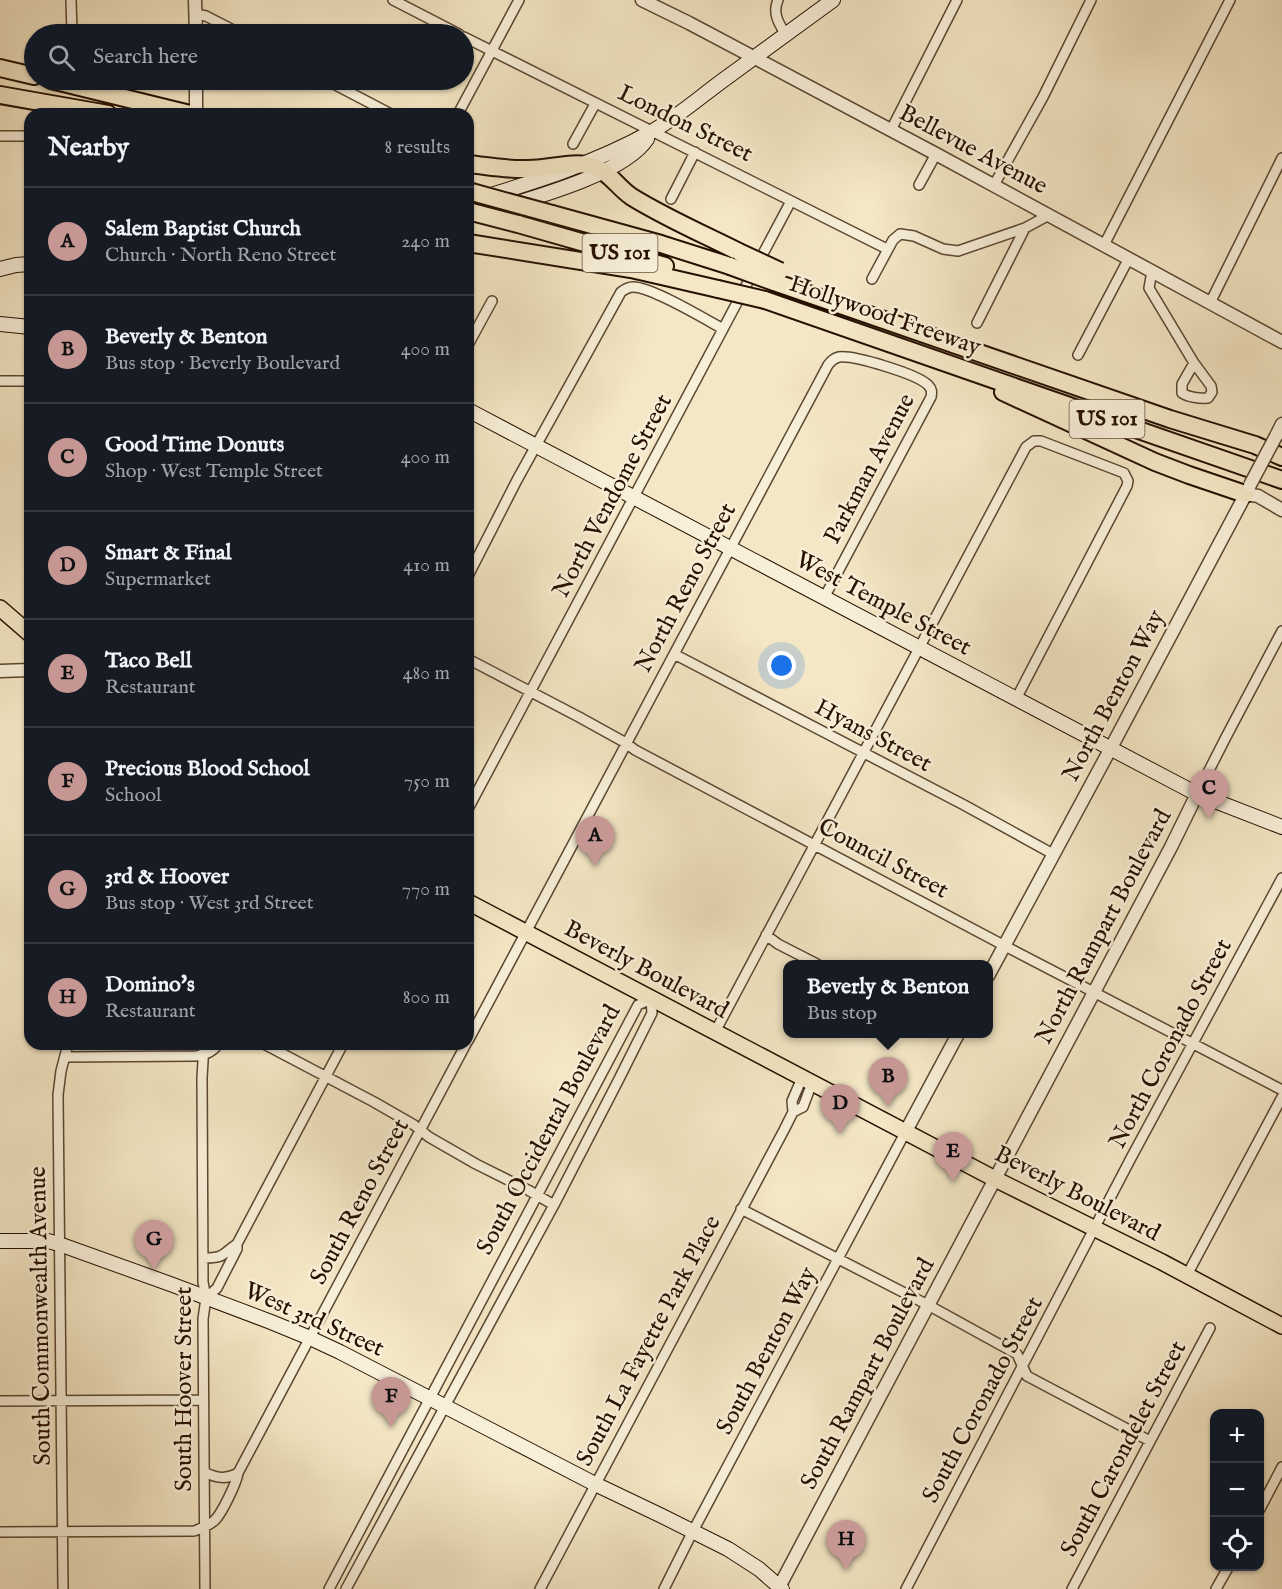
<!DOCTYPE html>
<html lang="en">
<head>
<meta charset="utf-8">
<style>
  :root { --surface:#171b24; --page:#20242c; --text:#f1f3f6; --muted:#9ea1a6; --line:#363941; --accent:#c59692 }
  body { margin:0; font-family:"IM FELL English",serif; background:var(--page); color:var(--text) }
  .controls { position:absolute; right:18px; bottom:18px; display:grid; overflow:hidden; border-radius:12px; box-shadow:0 2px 4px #0004 }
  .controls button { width:54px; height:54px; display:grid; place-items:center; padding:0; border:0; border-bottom:2px solid var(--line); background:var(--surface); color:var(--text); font:30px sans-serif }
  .you { position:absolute; left:782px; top:666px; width:21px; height:21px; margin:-15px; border:4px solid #fff; border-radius:50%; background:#1a73e8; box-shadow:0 0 0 9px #1a73e833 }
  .badge { display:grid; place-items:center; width:39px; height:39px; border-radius:50%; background:var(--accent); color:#111; font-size:20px; font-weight:700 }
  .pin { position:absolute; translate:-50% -50px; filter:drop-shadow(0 2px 3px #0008) }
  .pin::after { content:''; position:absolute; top:32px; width:21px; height:18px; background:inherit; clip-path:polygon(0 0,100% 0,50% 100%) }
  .popup { position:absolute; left:783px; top:960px; width:210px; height:78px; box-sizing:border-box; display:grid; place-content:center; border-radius:12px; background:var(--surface); filter:drop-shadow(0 2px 4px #0005); font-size:20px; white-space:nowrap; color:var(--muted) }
  .popup b { font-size:22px; color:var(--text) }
  .popup::after { content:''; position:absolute; left:50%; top:100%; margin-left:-12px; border:12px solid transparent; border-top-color:var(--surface) }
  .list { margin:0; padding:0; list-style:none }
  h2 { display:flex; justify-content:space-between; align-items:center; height:78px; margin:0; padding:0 24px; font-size:26px }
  h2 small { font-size:20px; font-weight:400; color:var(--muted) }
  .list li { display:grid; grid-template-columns:39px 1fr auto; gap:18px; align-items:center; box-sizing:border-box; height:108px; padding:0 24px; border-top:2px solid var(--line) }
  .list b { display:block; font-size:22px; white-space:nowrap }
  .list p { margin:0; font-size:20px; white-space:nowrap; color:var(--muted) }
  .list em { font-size:20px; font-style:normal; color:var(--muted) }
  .icon { flex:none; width:33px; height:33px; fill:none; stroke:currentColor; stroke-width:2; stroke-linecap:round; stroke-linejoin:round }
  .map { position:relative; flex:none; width:1282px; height:1589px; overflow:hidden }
  .search { position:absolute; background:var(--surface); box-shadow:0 2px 4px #0004; left:24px; top:24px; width:450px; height:66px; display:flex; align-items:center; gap:15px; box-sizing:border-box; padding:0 21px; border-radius:33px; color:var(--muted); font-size:22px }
  .panel { position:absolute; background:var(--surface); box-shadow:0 2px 4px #0004; left:24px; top:108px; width:450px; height:942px; border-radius:18px }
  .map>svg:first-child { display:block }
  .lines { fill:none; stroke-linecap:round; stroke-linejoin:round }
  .minor-casing { stroke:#5a4631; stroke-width:12 }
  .tertiary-casing { stroke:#5a4631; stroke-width:15 }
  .secondary-casing { stroke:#261000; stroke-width:16 }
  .primary-casing { stroke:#261000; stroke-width:18 }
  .motorway-casing { stroke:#261000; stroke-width:20 }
  .minor { stroke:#f8efd9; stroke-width:9 }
  .tertiary { stroke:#f8efd9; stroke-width:12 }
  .secondary { stroke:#f8efd9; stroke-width:14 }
  .primary { stroke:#f4e7c5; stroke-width:15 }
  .motorway { stroke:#f4e7c5; stroke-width:16 }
  .tertiary-bridge-casing { stroke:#5a4631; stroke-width:15; stroke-linecap:butt }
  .motorway-bridge-casing { stroke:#261000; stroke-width:20; stroke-linecap:butt }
  .tertiary-bridge { stroke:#f8efd9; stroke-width:12 }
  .motorway-bridge { stroke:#f4e7c5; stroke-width:16 }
  .labels { text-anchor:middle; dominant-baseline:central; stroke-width:5; stroke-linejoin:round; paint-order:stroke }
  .shield { fill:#f8efd9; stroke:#655341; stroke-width:1.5 }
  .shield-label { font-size:22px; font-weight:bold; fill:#261000 }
  .street-label { font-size:24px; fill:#261000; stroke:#f8efd9 }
</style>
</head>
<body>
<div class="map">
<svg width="1282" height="1589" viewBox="0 0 1282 1589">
  <rect width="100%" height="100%" fill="#f4e7c5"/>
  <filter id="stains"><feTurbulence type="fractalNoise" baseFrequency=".00333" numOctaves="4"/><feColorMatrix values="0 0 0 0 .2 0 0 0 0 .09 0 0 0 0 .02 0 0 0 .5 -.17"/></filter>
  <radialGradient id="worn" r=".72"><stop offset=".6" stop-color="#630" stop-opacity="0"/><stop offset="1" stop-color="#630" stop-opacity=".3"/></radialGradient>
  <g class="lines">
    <g class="minor-casing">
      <path id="minor" d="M71 0 72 34
        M393 0 459 34
        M778 0C772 13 779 24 786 35
        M196 14 206 16 241 34
        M464 37 887 249
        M326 80 391 114
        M458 114 519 0
        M891 130 957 0
        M0 136H30
        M573 144 595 104
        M919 185 936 154
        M994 185 1043 97 1091 0
        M671 199 695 152
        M1104 245 1230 0
        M1152 271 1149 288 1194 363 1211 386 1212 392 1208 398C1200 399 1188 397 1182 393V384L1194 363
        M872 279 893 240 900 234 914 236 943 249 958 251 1025 228 1049 215
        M1210 303 1282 158
        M977 323 1025 228
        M468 345 492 301
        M1078 355 1129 258
        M0 381H30
        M468 576 517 480 621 292C625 289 628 287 633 287 652 287 705 319 723 329
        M674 654 964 805 1053 854
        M468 659 579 717 626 743 635 750 1005 946 1282 1090
        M1197 794 1226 737 1282 631
        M468 809 791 201
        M766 935 778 944 817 964
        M715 1032 1026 447 1034 441H1041L1124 473 1128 481 1127 486 1016 699
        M468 1041 828 365C831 361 834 358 839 357 854 355 917 374 928 385 932 389 932 392 931 397L824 598
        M204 1044 202 1078 203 1282 206 1298 203 1319 205 1589
        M264 1044 374 1102 414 1125 429 1137 476 1164 528 1190 554 1205
        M65 1057 196 1056C205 1055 213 1052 218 1044
        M793 1112 803 1107 812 1083
        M741 1209 928 1305 1017 1354 1027 1376 1150 1441
        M203 1258C225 1258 221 1255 237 1244
        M1187 1275 1282 1097
        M206 1298 217 1288 237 1249V1244L343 1044
        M0 1401 203 1400
        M204 1472C216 1478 226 1480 238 1473
        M1260 1509 1282 1467
        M0 1532 194 1531C202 1528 209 1526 215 1520 222 1513 237 1482 238 1473L466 1044
        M63 1589 58 1095 61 1071 68 1044
        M329 1589 638 1005 651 999 652 1013 619 1079 555 1203 346 1589
        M540 1589 784 1130 793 1112 792 1101 802 1078
        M664 1589 693 1531 906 1131
        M906 1589 1131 1158 1282 878
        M1072 1589 1210 1328
        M1216 1589 1229 1566"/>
    </g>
    <g class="tertiary-casing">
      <path id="tertiary" d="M195 0 196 34
        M642 0 689 23 936 154 1282 342
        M196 80V114
        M1276 436 1282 424
        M1245 494 1258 496 1282 510
        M0 671 30 670
        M988 976C1076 814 1163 651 1249 488
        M906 1131 958 1034
        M778 1589 995 1179 1171 847 1197 794"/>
    </g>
    <g class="secondary-casing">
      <path id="secondary" d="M468 202C531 183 594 164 651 132 676 118 699 98 722 81 759 54 796 27 833 0
        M478 215C521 201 623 176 647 139
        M0 269 16 265 30 264
        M0 324 30 327
        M468 410 1197 794 1282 827
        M0 1241H48L59 1244 173 1285 271 1322 310 1338 340 1352 595 1484 662 1516 728 1549 759 1569 782 1589"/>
    </g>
    <g class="primary-casing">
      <path id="primary" d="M0 608 30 634
        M468 902 995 1179 1162 1262 1282 1326"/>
    </g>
    <g class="motorway-casing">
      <path id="motorway" d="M0 68 34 76
        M51 80 190 114
        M0 95 108 114
        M468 164C488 166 508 170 528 169 549 169 572 161 592 166 608 170 618 188 632 197 666 218 703 234 739 252
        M552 214 661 244 730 266
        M518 224 665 266
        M468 243 631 269 718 289
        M774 282 1170 419 1255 445 1282 457
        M765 300 1282 480
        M1003 392 1155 462 1189 475 1245 494"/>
    </g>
    <use href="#minor" class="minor"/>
    <use href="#tertiary" class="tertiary"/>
    <use href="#secondary" class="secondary"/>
    <use href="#primary" class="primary"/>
    <use href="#motorway" class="motorway"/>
    <g class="tertiary-bridge-casing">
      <path id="tertiary-bridge" d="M1250 485 1276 436"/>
    </g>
    <g class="motorway-bridge-casing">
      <path id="motorway-bridge" d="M468 191 552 214
        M468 211 518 224
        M739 252 780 271
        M730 266 774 282
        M718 289 765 300"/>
    </g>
    <use href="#tertiary-bridge" class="tertiary-bridge"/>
    <use href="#motorway-bridge" class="motorway-bridge"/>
  </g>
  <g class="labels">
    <g class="shield">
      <rect x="582.5" y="234" width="75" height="38" rx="4.5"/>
      <rect x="1069.5" y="400" width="75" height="38" rx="4.5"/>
    </g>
    <g class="shield-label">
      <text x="620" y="253">US 101</text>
      <text x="1107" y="419">US 101</text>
    </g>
    <g class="street-label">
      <text transform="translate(685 124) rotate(26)">London Street</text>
      <text transform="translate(973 150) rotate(28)">Bellevue Avenue</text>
      <text transform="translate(885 316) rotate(19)">Hollywood Freeway</text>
      <text transform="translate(870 469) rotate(-62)">Parkman Avenue</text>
      <text transform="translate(613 496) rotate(-62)">North Vendome Street</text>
      <text transform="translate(686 588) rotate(-62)">North Reno Street</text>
      <text transform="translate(883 604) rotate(28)">West Temple Street</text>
      <text transform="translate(1114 696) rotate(-62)">North Benton Way</text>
      <text transform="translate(873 736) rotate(28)">Hyans Street</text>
      <text transform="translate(883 859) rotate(28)">Council Street</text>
      <text transform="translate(1104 927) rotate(-62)">North Rampart Boulevard</text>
      <text transform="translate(646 970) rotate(28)">Beverly Boulevard</text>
      <text transform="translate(1171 1044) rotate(-62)">North Coronado Street</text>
      <text transform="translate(549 1130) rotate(-62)">South Occidental Boulevard</text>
      <text transform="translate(1077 1194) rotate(27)">Beverly Boulevard</text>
      <text transform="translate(360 1202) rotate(-62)">South Reno Street</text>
      <text transform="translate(41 1316) rotate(-91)">South Commonwealth Avenue</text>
      <text transform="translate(314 1320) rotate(24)">West 3rd Street</text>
      <text transform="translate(649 1341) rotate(-62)">South La Fayette Park Place</text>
      <text transform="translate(767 1351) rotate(-62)">South Benton Way</text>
      <text transform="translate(868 1374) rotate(-62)">South Rampart Boulevard</text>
      <text transform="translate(184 1389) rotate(-90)">South Hoover Street</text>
      <text transform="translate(983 1400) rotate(-62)">South Coronado Street</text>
      <text transform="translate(1124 1449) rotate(-62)">South Carondelet Street</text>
    </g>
  </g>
  <rect width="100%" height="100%" filter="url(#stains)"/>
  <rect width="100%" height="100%" fill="url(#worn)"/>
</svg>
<div class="controls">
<button>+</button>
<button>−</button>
<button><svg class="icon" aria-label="locate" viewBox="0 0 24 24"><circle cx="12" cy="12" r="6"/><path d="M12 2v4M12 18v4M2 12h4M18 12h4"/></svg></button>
</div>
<div class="you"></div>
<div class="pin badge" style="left:595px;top:866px">A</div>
<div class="pin badge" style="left:888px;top:1107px">B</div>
<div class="popup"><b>Beverly &amp; Benton</b>Bus stop</div>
<div class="pin badge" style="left:1209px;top:819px">C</div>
<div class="pin badge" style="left:840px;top:1134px">D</div>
<div class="pin badge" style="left:953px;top:1182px">E</div>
<div class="pin badge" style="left:391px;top:1427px">F</div>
<div class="pin badge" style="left:154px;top:1270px">G</div>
<div class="pin badge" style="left:846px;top:1570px">H</div>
<div class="search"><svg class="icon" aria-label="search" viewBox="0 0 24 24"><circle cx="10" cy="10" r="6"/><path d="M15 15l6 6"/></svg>Search here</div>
<section class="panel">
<h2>Nearby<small>8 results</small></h2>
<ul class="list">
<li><span class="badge">A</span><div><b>Salem Baptist Church</b><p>Church · North Reno Street</p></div><em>240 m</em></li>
<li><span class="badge">B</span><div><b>Beverly &amp; Benton</b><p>Bus stop · Beverly Boulevard</p></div><em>400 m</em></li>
<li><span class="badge">C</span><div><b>Good Time Donuts</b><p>Shop · West Temple Street</p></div><em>400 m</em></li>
<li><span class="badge">D</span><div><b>Smart &amp; Final</b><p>Supermarket</p></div><em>410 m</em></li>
<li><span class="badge">E</span><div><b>Taco Bell</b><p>Restaurant</p></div><em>480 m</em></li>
<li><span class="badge">F</span><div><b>Precious Blood School</b><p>School</p></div><em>750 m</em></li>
<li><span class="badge">G</span><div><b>3rd &amp; Hoover</b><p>Bus stop · West 3rd Street</p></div><em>770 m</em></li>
<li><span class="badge">H</span><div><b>Domino's</b><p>Restaurant</p></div><em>800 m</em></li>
</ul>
</section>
</div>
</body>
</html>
